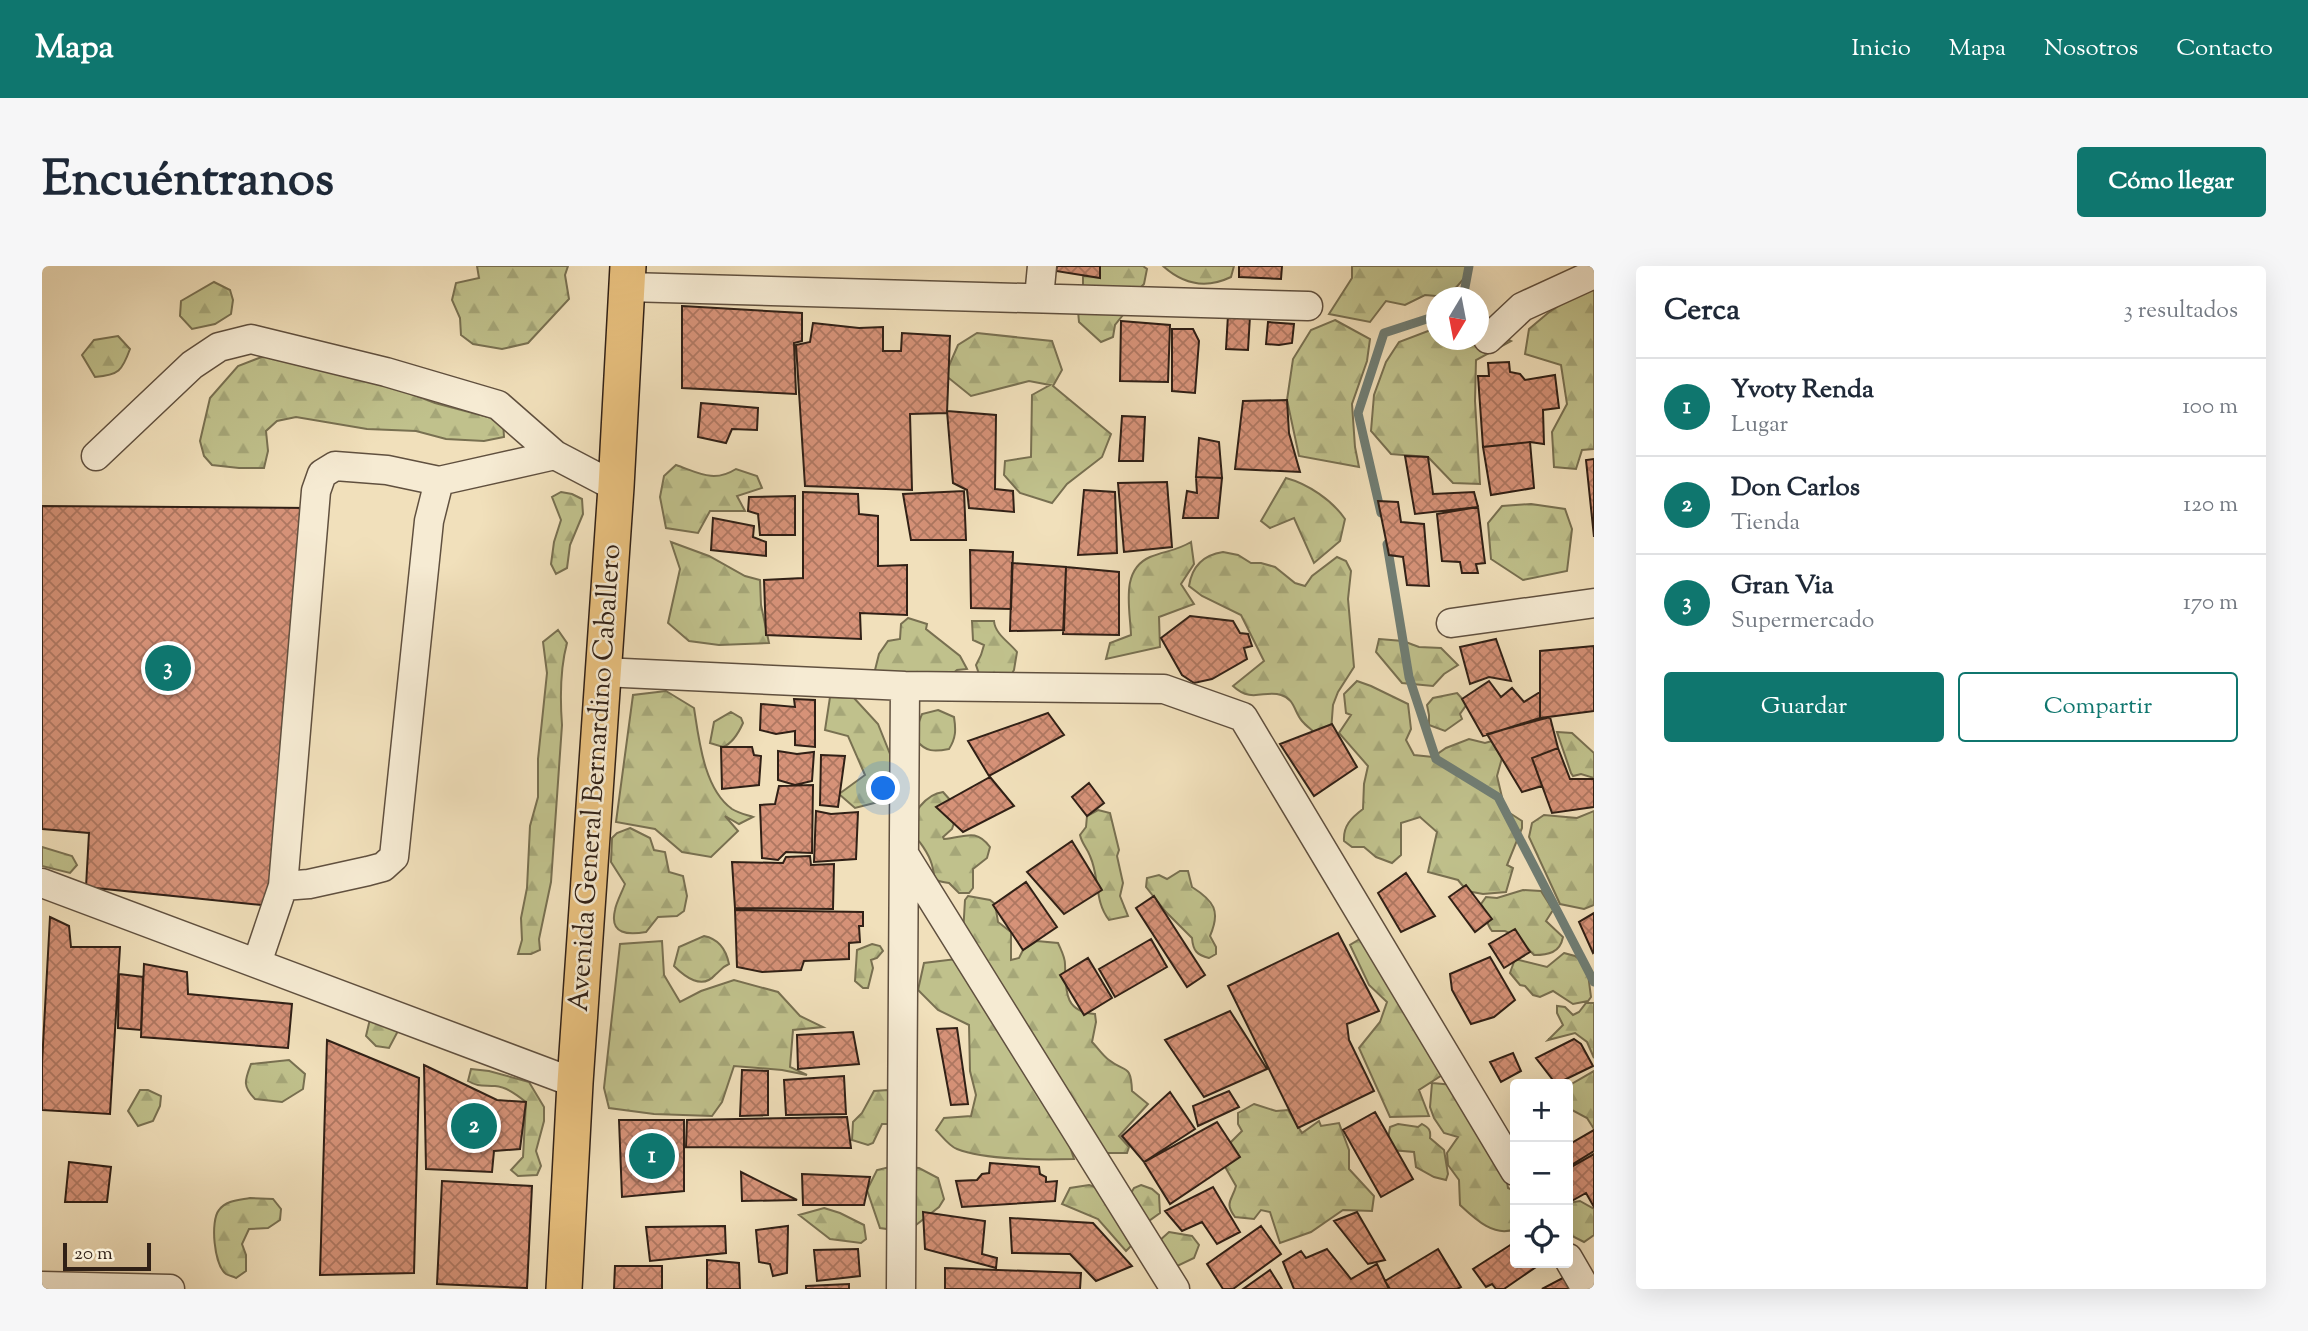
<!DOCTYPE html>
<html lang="es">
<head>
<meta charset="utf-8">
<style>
  :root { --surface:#fff; --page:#f6f6f7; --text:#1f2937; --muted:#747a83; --line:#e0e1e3; --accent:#0f766e }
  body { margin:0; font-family:"Sorts Mill Goudy",serif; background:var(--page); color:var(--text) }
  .controls { position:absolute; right:21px; bottom:21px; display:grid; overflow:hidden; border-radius:7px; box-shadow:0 7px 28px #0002 }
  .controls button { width:63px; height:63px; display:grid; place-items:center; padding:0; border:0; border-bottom:2px solid var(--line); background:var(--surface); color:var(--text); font:35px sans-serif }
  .compass { position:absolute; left:1384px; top:21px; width:63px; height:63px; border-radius:50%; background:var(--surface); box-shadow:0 7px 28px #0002; rotate:190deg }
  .scale { position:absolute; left:21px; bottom:18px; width:88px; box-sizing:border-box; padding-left:7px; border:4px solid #302016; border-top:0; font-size:19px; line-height:24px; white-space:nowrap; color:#302016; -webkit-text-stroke:5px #f6ebd3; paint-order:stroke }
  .you { position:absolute; left:842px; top:523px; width:24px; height:24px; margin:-18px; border:5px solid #fff; border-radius:50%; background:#1a73e8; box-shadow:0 0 0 10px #1a73e833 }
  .badge { display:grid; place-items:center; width:46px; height:46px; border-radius:50%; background:var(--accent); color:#fff; font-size:23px; font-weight:700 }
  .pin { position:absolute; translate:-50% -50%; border:4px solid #fff; box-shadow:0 2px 7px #0006 }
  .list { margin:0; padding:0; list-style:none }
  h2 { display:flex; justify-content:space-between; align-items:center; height:91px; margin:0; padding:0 28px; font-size:30px }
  h2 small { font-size:23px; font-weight:400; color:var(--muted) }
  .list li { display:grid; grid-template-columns:46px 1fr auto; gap:21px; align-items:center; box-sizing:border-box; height:98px; padding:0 28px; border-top:2px solid var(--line) }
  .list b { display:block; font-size:26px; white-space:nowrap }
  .list p { margin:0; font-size:23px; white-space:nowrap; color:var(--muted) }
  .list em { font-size:23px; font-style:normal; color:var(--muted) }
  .actions { display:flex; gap:14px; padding:21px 28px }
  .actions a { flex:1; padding:16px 0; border:2px solid var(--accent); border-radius:7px; text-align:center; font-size:24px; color:var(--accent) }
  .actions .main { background:var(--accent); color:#fff }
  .icon { flex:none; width:38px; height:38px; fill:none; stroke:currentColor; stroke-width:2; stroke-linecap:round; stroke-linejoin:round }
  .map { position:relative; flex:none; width:1552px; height:1023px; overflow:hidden; border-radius:7px }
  header { display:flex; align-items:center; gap:42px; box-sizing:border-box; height:98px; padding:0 35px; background:var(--accent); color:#fff }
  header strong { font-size:33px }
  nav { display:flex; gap:38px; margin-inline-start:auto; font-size:24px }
  .intro { display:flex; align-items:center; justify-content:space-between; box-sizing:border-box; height:168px; padding:0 42px }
  h1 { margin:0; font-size:49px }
  .button { padding:18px 32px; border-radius:7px; background:var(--accent); color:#fff; font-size:24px; font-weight:700 }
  main { display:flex; gap:42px; padding:0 42px }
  aside { flex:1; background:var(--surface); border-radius:7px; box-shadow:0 7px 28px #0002 }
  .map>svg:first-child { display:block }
  .forest { fill:url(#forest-firs); stroke:#787051; stroke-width:2 }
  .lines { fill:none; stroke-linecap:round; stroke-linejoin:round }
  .stream { stroke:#707e75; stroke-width:9 }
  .building { fill:url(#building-cross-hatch); stroke:#302016; stroke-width:2 }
  .minor-casing { stroke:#60503f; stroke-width:31 }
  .major-casing { stroke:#302016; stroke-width:38 }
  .minor { stroke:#f6ebd3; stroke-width:28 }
  .major { stroke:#e8c07e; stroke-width:35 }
  .labels { text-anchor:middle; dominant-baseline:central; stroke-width:5; stroke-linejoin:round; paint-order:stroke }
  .street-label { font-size:28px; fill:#302016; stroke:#f6ebd3 }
</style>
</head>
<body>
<header>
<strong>Mapa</strong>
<nav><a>Inicio</a><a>Mapa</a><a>Nosotros</a><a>Contacto</a></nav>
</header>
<div class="intro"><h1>Encuéntranos</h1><a class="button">Cómo llegar</a></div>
<main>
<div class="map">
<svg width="1552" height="1023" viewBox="0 0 1552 1023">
  <defs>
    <pattern id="forest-firs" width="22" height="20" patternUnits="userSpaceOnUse" patternTransform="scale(1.75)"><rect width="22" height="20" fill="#c0c18c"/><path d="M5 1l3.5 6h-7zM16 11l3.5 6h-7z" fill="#a5a678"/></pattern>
    <pattern id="building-cross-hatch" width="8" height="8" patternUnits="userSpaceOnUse" patternTransform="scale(1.75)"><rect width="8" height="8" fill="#d69278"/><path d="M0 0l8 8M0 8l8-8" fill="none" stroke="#ae7761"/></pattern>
  </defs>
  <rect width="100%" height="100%" fill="#f1e0bb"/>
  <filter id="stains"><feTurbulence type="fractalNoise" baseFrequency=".00286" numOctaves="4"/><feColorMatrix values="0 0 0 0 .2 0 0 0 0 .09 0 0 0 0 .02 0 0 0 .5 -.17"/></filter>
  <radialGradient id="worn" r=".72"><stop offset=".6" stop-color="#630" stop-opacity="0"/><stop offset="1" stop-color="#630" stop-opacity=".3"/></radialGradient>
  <path class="forest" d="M435 0H526L523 9 527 33 486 77 460 83 431 78 419 69 418 52 410 34 414 17 437 12Z
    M1057 0H1101L1105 3 1102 18 1095 25H1047L1041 19V11Z
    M1121 0H1192L1189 11C1164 23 1142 19 1121 0Z
    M1310 0H1425V9L1406 31 1383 29 1363 39 1344 35 1328 56 1287 48 1310 12Z
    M172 16 188 24 191 34 189 48 173 58 150 63 138 50 139 35Z
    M1552 16V183L1540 184 1534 203 1512 201 1510 166 1525 138 1519 99 1483 88 1487 63 1506 47Z
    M1089 39 1073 59 1071 71 1059 76 1037 56 1036 45Z
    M1293 54 1328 73 1325 95 1310 138 1313 181 1317 201 1257 190 1245 134 1251 93 1269 64Z
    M1394 62V74H1436L1437 62H1442L1469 75 1434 94 1433 135 1438 218 1411 217 1386 191 1349 188 1329 165 1332 129 1344 96 1357 76Z
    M935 67 1010 75 1020 104 1011 120 1069 168 1060 191 1025 218 1010 237 978 227 962 209 963 195 989 191 990 129 1008 119 987 115 929 130 903 109 916 79Z
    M76 70 88 83C80 105 77 109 53 111L40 89 52 74Z
    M225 89 359 124 393 137 461 155 462 171 442 175 404 173 374 165 325 163 254 151 235 155 224 165 226 185 222 202H197L170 199 162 190 158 175 168 132 196 100Z
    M634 199C657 207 672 217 694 203L715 210 720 222 695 230 703 245H668L656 267 624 262 618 231 622 210Z
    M1244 212C1266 218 1290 234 1303 253L1298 275 1272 297 1252 252 1228 262 1219 255Z
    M519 226 530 228 540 233 541 248 528 279 525 302 514 308 509 298 512 276 519 254 510 231Z
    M1489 238 1523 243 1530 263 1525 305 1481 314 1449 293 1446 257 1460 240Z
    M629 276 667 290 703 310 718 314 719 339 727 377 677 379 647 375 626 357 638 303Z
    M1149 276 1152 298 1139 318 1152 338 1117 351 1118 381 1064 393 1068 377 1089 369C1088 342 1078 304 1108 291 1123 285 1134 285 1149 276Z
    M1181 286 1196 289 1209 297H1219L1233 301 1253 317 1263 320 1270 310 1295 291 1304 295 1309 305 1306 333 1312 401 1296 426 1291 439 1289 465 1277 471C1271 464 1265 461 1260 455 1252 446 1253 433 1239 429 1223 423 1210 438 1191 420L1222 395 1199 349 1160 330 1147 320C1150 300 1161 289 1181 286Z
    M866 352 885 358 884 363 918 390 925 403 915 404 908 410 832 408 837 388 846 375 858 373 859 358Z
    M930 355H952C953 368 967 376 975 386L972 404 968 411H938L934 399 939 389 942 379 931 374Z
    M516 364 525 377C518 403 518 432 520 459L509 616 497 673 498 684 489 688H476L480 674 479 652 485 622 488 560 496 531V493L505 407 501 376Z
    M1337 373 1361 375 1377 381 1399 382 1416 399 1402 408 1391 420 1360 417 1334 386Z
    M1315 415 1329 420 1366 438 1369 463 1364 474 1372 489 1391 491 1404 482 1427 473 1443 477 1450 475 1460 492 1455 510 1463 544 1480 555V562L1465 599 1471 602 1464 626 1441 628 1425 625 1416 614 1386 606 1395 566 1378 551 1359 557V589L1350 597 1334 591 1322 581H1310L1302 575C1301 560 1309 552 1321 543L1322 518 1326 500 1297 467 1309 449 1304 447 1302 428Z
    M624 425 652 442C657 474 662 523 690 543 696 547 705 549 711 551L697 558 683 550 696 565 669 591 640 586 613 563 574 556 591 429Z
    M1415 427 1425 438 1418 448 1420 453 1403 465 1387 459V449L1385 439 1391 432Z
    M788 431 812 432 836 458 848 488 855 519 840 535 813 542 797 528 823 509 806 470 783 464Z
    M896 444 912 451C914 464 914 472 907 483 892 486 884 486 874 474V464L880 448Z
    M689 446 699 452 701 457C697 466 691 477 681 481L668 477 672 456Z
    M1515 466 1530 467 1552 487V512L1539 508 1531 510 1529 507Z
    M901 526 909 535 912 557 910 563 901 571 902 573C922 572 933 561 948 581L945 592 931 603V622L927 627H917L907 617C889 614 894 614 890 599 887 588 877 573 867 565 868 549 884 528 901 526Z
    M1056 544 1068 547 1077 584 1075 590 1081 617 1078 630 1086 650 1067 654C1052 635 1058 612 1048 590 1045 582 1040 578 1038 569L1044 561 1045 550Z
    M1552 545V639L1542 643 1518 638 1487 571 1490 557 1502 549 1535 552Z
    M588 562 608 572 612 584 623 586 627 606 641 610 645 630 642 645 635 650 616 651 604 666C587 669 567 669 573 644 574 637 580 626 583 618L569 596 570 572 575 567Z
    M0 581 30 590 35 599 28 607 0 600Z
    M1138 605H1146L1150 621C1172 635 1179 645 1168 670L1174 681V688L1167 692C1155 689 1151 685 1150 672L1124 646 1104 621 1105 612 1117 609 1125 613Z
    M1481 624 1499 625 1511 644 1504 655 1521 671C1518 687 1506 689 1492 689L1474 670 1463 665H1450C1442 655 1445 646 1439 638L1444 631 1455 632Z
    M926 630 948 634 953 638 956 656 969 666V694L977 692 981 684 995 675 1016 677C1019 684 1023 691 1023 698 1024 723 1021 746 1053 748L1054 756 1050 776C1056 782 1061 790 1067 794 1083 807 1089 797 1090 825L1106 838 1077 870 1087 881 1085 887H1053L921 668 923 634Z
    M662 670C677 673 684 683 687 698 680 701 679 704 673 709 660 724 643 711 632 700L637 681Z
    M1321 671 1405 806 1377 824 1387 850 1348 851 1317 782 1338 756 1345 736 1327 719 1308 679Z
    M620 675 622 709 638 736 659 725 692 714 736 726 758 750 781 761 751 764 748 801 765 809 740 804 692 800 680 836 670 850 612 848 567 842 562 822 578 678Z
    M830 678 838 680 841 685 835 692 829 694 831 702 826 722H821L813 715 815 684Z
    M1522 687 1533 690 1545 700 1549 731 1546 735 1531 738 1511 725 1498 731 1491 729 1483 720 1478 719 1468 707 1473 693 1505 701Z
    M914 693 1021 859 1032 893C1002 894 942 894 915 883 907 880 900 870 894 864L902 852 929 850 934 829 928 805 927 759 896 744 876 724 882 697Z
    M1544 737H1552V792L1545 776 1533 767 1506 774 1521 759 1515 747V740L1523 741 1531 749 1537 746Z
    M328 753 357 763 347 782 334 780 324 770Z
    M247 794 263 808 261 823 240 836 213 833C200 820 203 814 209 798Z
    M429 803 447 805 487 816 502 841V855L494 885 499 900 495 909 476 910 469 904 481 891 484 836C475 829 465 821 453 820 442 819 436 821 426 815Z
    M1552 805V863L1545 852 1526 842V820Z
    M1390 817 1412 819 1464 909 1466 922 1473 925V963C1452 972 1432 952 1418 939L1417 914 1406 899 1405 887 1416 871 1402 867 1392 852 1388 841Z
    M98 824H106L119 830 118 840 111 855 96 860 86 845Z
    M846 824 860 827 850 858H840L831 877 826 879 810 874 811 856 820 847 832 825Z
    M1212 838 1234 845 1246 844 1260 867 1277 855 1279 860 1297 857 1307 884V903L1332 930 1330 945 1301 944 1269 966 1238 977 1228 946 1219 944 1212 953 1193 951C1182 936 1190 935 1194 920L1182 899V883L1200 865 1196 858V847Z
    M1356 858 1376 861 1380 858C1387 862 1389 864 1388 872L1402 884 1406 908 1404 914 1392 911 1374 901 1372 886 1349 884 1346 873 1348 861Z
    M852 900 877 902 896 912 902 933 897 941 865 966 838 962 825 924 835 904Z
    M1047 919 1060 923 1086 962 1089 980 1084 985 1056 953 1020 938 1028 922Z
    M1099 919 1110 923 1117 929 1118 947 1104 957 1086 932 1092 922Z
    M208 932 231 933 239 943 238 954 226 962 207 963 200 978 204 989V1005L194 1012C191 1010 187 1010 184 1008 172 999 168 955 177 944 184 934 198 934 208 932Z
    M1538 935 1552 943V969L1542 976 1526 968V937Z
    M782 942 798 947 822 959 824 973 819 977 788 973 757 949Z
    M1127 966 1150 970 1157 979 1152 992 1131 1002 1116 976Z"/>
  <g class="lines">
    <path class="stream" d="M1421 32 1427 0
      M1339 247 1316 147 1342 67 1394 50
      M1345 278 1367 411 1394 493 1456 531 1552 716"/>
  </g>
  <path class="building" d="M1015 0H1058V12L1014 5Z
    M1197 0H1240L1239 13 1197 11Z
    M640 40 760 47V75L752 77 754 128 640 122Z
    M1186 49 1208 50 1206 84 1184 83Z
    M1079 55 1128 59 1126 116 1078 115Z
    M1226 56 1252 58 1250 77 1237 79 1224 78Z
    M771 57 817 62 841 61V85H859L860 67 908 70 905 147 868 148 870 224 763 220 754 79 768 76Z
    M1130 63H1151L1157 75 1153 127 1130 125Z
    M1467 96 1468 106 1478 108 1483 114 1513 109 1517 142 1501 144 1502 178 1488 176 1441 181 1436 110H1447L1446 97Z
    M1245 134 1247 167 1258 206 1193 203 1201 135Z
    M659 137 716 142 715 164 690 163 684 177 656 171Z
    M905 145 954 149 953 223 971 225 972 246 927 242 925 224 911 217Z
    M1080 150 1103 151 1101 195H1077Z
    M1157 172 1177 176 1180 212 1154 211Z
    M1488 176 1492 222 1449 229 1441 181Z
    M1363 190 1386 191 1391 228 1432 226 1436 241 1373 248Z
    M1552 193V271L1544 194Z
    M1154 211 1180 212 1176 252H1141L1145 225 1155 227Z
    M1125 216 1130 281 1082 286 1076 217Z
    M1042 224 1073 226 1075 287 1036 289Z
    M922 225 924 274H869L861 228Z
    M761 226 816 228 817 248 836 250V300L865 299V349L818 347 819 373 724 369 722 314 761 312Z
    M753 230V269H718L716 248 706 245 707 231Z
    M1336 235 1356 236 1359 256 1382 258 1387 320 1365 319 1361 291 1347 289Z
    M0 240 267 242 229 640 44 621 47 567 0 563Z
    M1436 241 1443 297 1434 298 1436 307H1420L1418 296 1400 295 1395 248Z
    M671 252 712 260 711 271 724 276V290L669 284Z
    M928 284 971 286 969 343 929 342Z
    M970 297 1024 301 1022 364 968 365Z
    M1024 301 1077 306V369L1021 368Z
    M1148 350 1191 355 1198 367 1206 368 1210 380 1202 382 1205 393 1170 413 1152 417 1140 409 1119 372Z
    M1454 373 1469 415 1447 411 1428 418 1418 381Z
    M1552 380V445L1498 452V385Z
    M1447 415 1459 431 1470 422 1482 436 1498 426V452L1441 470 1420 433Z
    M752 433 773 434V481L753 479V465L734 468 718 464 719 438 753 441Z
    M1006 447 1022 469 947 510 926 475Z
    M1508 451 1516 482 1490 492 1500 520 1480 526 1445 468Z
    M1290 458 1315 501 1272 530 1238 478Z
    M679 481H710L712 489 719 490 717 519 680 523Z
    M1516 482 1528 513H1552V541L1510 547 1490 492Z
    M736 485 755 488 772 486 770 515 753 519 736 514Z
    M779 489 803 490 796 541 778 539Z
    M948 511 972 540 921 566 894 541Z
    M1047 517 1062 537 1045 550 1030 531Z
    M771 519 770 587 744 586 736 594 720 592 718 539 733 538 737 520Z
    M774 545 789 548 816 546 814 593 772 596Z
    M1030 575 1060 624 1022 648 985 606Z
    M768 590 769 599 792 598 791 643 693 642 690 596 741 597 744 591Z
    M1364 607 1393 650 1359 666 1336 627Z
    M984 616 1015 661 981 684 951 639Z
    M1424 619 1450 653 1433 666 1407 631Z
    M1112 630 1163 709 1145 721 1094 642Z
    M693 644 821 646V660H817L818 676 807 677V693L762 695 759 704 720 706 695 701Z
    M1552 647V686L1551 687 1537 656Z
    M8 651 27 660 29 681H78L68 848 0 844V797Z
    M1473 663 1488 686 1462 702 1447 678Z
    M1296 667 1337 745 1305 758 1307 774 1332 825 1256 862 1186 720Z
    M1109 673 1125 701 1073 731 1057 703Z
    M1448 691 1473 734 1452 751 1429 758 1410 724 1408 708Z
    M1046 692 1070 732 1042 749 1018 709Z
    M102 698 145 706 146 728 250 738 246 782 99 771Z
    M77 708 101 711 99 764 76 762Z
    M1188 745 1225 803 1162 831 1123 774Z
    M915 762 926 838 909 839 895 763Z
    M811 766 817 798 756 803 755 769Z
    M1532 773 1539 778 1551 800 1514 818 1494 792Z
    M285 774 377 812 372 1007 278 1009Z
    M1471 787 1479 805 1459 816 1448 796Z
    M382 799 455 834 484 836 478 883 452 885 450 906 384 903Z
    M700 804 726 805V849L698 850Z
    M802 810 804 848 744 849 742 814Z
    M1187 825 1197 841 1156 860 1151 840Z
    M1128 826 1153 863 1102 896 1080 870Z
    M1333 846 1371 913 1339 931 1301 864Z
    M805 851 809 882 644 881 645 854Z
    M577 854H642V925L580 931Z
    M1175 856 1198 891 1128 938 1102 896Z
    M1552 864V885L1526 901V879Z
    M1552 888V941L1544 927 1526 937V903Z
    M27 896 69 901 65 936H23Z
    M948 897 997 901 998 908 1004 911V916L1015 915 1013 935 920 941 914 915 935 914 940 908 947 907Z
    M699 906 755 934 700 935Z
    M760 908 828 911 822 939H761Z
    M400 915 490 920 485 1022 395 1018Z
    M1171 921 1198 966 1175 978 1160 956 1140 965 1123 945Z
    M881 946 943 955 940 988 955 992 954 1002 883 983Z
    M1315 946 1343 994 1326 998 1292 955Z
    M968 952 1051 957 1090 1000 1054 1015 1028 988 970 987Z
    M683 960 684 987 608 995 604 961Z
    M746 960 745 1007 731 1010 728 998 717 996 714 964Z
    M1219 960 1239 988 1191 1023H1181L1165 998Z
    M1473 976V997H1493L1494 1001 1462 1023H1454L1450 1018 1444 1021 1431 1003Z
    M816 983 818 1010 775 1015 772 984Z
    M1285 983 1309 1013 1335 998 1347 1023H1252L1241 996 1259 985 1264 992Z
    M1396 983 1419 1021 1415 1023H1348L1343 1015Z
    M665 994 697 997 698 1023H665Z
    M573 1000H620V1023H572Z
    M903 1002 1039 1007 1038 1023H903Z
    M1228 1004 1240 1023H1201Z
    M1532 1006 1542 1023H1500Z
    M807 1018V1023H764V1020Z"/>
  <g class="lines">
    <g class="minor-casing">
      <path id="minor" d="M585 21 1266 40
        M997 32 1000 0
        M1446 73 1480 41 1552 8
        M54 190 150 99 177 81 209 73 344 106 456 139 513 189 574 221
        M1409 357 1552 337
        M560 406 863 420 1122 423 1201 451 1473 905
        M862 588 1133 1023
        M0 617 533 817
        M241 620 274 225 280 208 293 200 345 204 397 215
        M215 697 241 620 267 618 326 605 341 601 352 591 387 255 397 215 513 189
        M1526 992 1544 1023
        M0 1020 128 1023
        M859 1023 863 420"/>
    </g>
    <g class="major-casing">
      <path id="major" d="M522 1023 533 817 574 221 586 0"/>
    </g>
    <use href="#minor" class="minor"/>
    <use href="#major" class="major"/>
  </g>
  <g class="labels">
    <g class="street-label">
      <text transform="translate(554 512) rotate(-86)">Avenida General Bernardino Caballero</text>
    </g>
  </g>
  <rect width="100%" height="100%" filter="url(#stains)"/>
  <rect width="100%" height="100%" fill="url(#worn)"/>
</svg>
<div class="controls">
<button>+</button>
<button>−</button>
<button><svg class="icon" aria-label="locate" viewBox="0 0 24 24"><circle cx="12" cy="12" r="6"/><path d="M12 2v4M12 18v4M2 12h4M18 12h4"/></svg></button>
</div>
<svg class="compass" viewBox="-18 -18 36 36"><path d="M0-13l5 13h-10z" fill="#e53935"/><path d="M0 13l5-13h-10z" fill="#747a83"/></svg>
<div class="scale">20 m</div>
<div class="you"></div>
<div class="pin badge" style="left:610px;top:890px">1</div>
<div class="pin badge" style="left:432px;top:860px">2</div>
<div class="pin badge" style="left:126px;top:402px">3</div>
</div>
<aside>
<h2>Cerca<small>3 resultados</small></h2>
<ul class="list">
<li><span class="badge">1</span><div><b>Yvoty Renda</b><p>Lugar</p></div><em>100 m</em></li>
<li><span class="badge">2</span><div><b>Don Carlos</b><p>Tienda</p></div><em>120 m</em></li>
<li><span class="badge">3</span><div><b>Gran Via</b><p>Supermercado</p></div><em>170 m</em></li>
</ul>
<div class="actions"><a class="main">Guardar</a><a>Compartir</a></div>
</aside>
</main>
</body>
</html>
